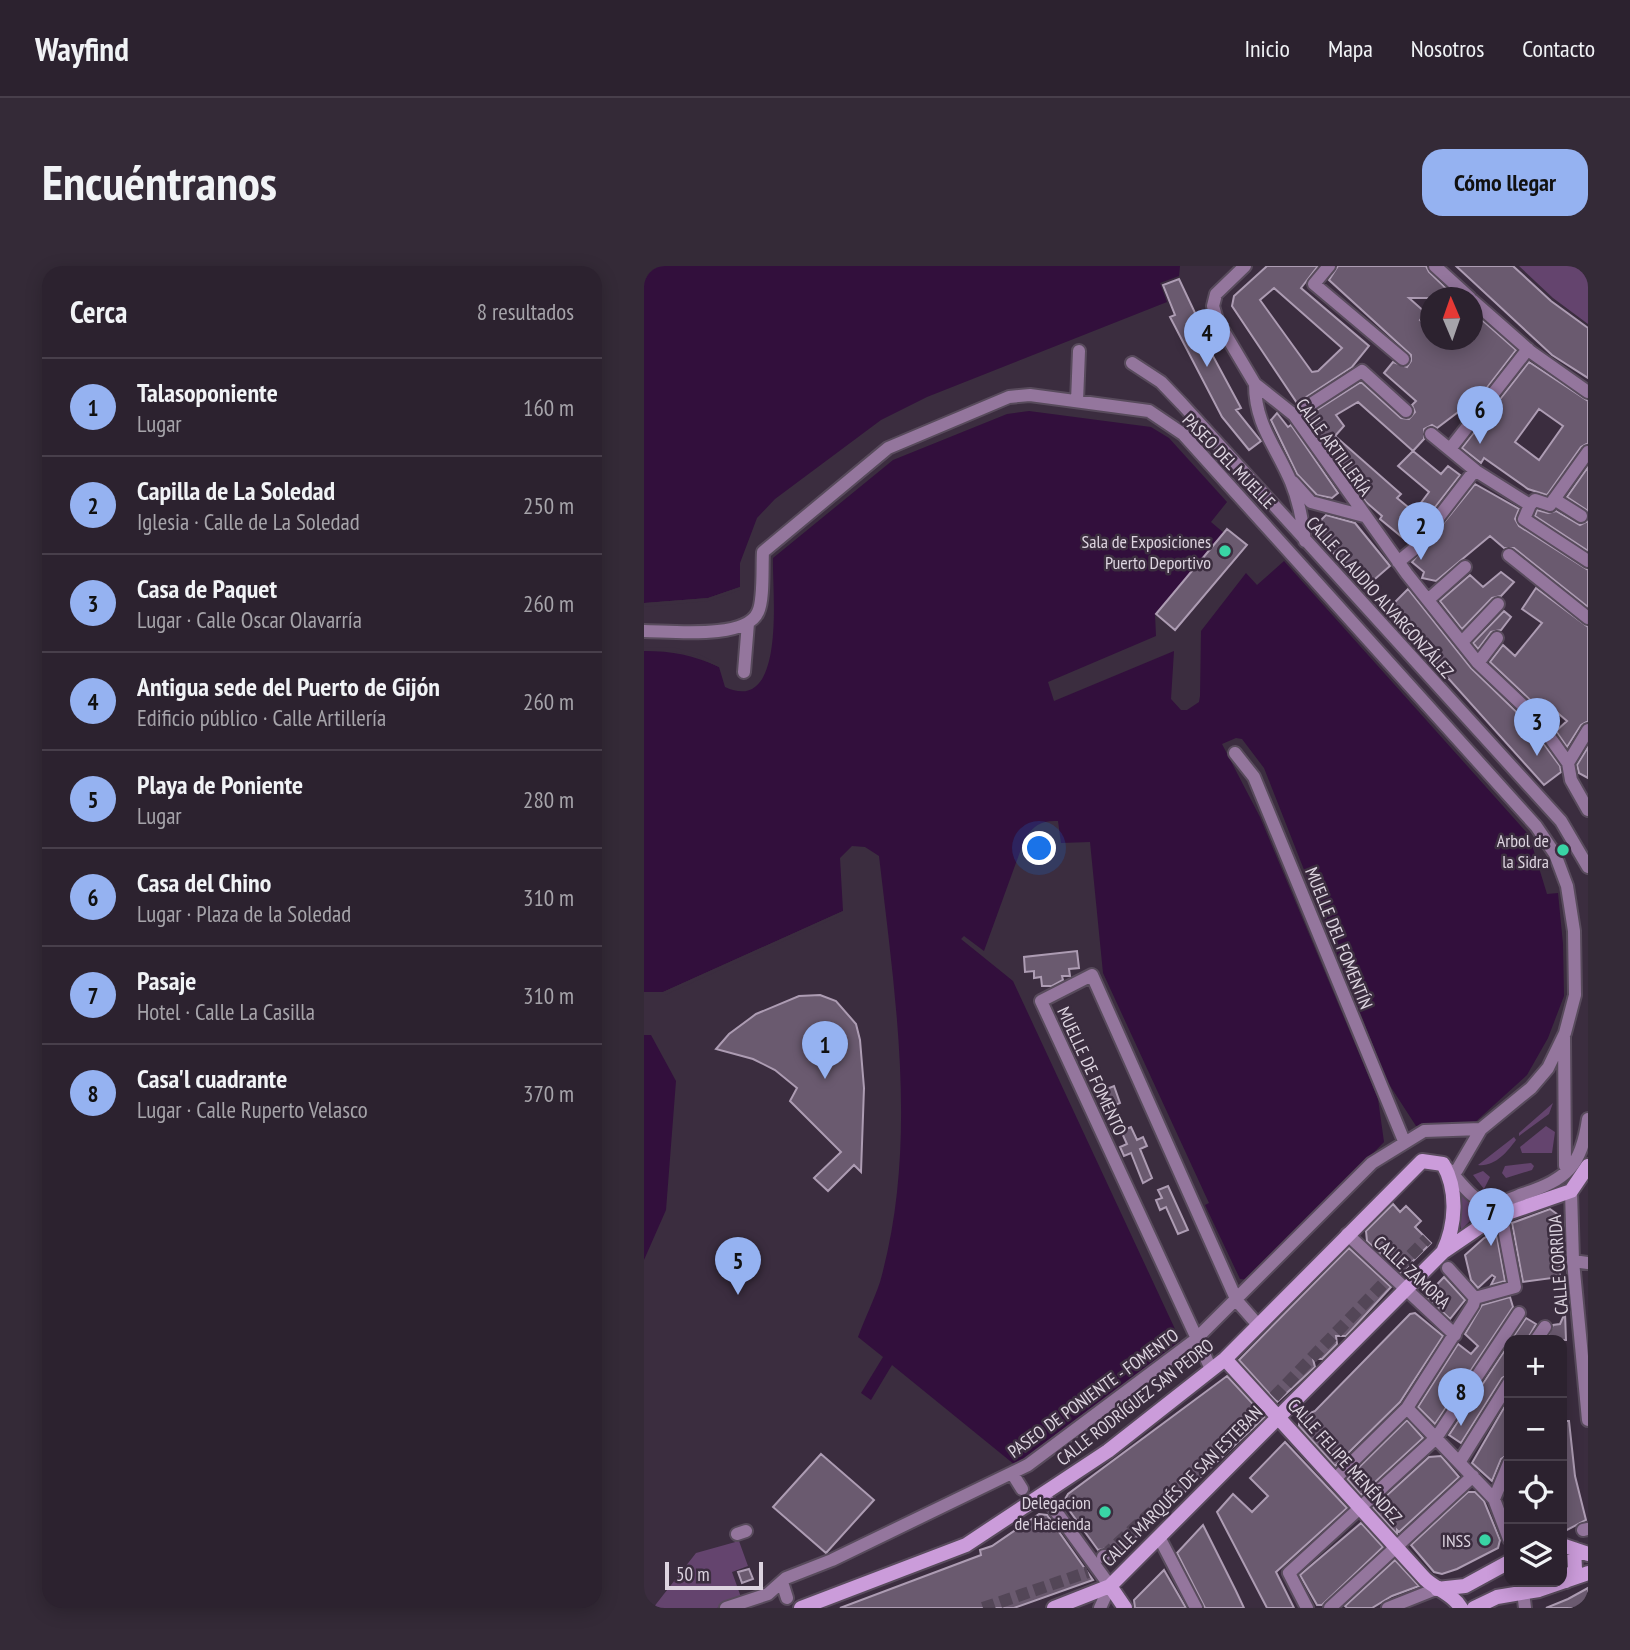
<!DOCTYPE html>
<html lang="es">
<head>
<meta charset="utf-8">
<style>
  :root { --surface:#2c222f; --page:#342a37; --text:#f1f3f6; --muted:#a6a4aa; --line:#483f4b; --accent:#95b2f1 }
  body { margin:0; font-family:"PT Sans Narrow",sans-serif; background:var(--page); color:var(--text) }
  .controls { position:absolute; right:21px; bottom:21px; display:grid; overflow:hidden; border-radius:14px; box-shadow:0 4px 18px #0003 }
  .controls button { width:63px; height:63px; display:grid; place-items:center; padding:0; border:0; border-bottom:2px solid var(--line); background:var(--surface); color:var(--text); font:35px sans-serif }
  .compass { position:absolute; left:776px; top:21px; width:63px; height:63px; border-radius:50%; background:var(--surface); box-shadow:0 4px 18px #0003; rotate:358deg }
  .scale { position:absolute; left:21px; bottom:18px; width:98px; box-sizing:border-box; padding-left:7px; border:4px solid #ddd4e0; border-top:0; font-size:19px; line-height:24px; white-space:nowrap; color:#ddd4e0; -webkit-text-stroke:5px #3b2d3f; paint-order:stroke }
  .you { position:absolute; left:396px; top:583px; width:24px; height:24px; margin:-18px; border:5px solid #fff; border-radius:50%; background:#1a73e8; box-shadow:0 0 0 10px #1a73e833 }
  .badge { display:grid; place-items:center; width:46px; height:46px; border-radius:50%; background:var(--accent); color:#111; font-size:23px; font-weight:700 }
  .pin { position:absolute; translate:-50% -58px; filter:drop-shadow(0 2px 4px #0008) }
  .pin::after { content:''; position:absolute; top:37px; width:24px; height:21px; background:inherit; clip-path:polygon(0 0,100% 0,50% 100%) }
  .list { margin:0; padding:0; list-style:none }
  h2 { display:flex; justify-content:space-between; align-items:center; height:91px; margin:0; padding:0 28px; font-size:30px }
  h2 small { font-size:23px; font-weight:400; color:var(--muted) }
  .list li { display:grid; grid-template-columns:46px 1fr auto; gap:21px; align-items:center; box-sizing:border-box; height:98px; padding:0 28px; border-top:2px solid var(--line) }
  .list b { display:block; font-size:26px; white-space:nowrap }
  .list p { margin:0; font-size:23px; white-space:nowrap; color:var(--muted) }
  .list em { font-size:23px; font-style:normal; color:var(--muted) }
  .icon { flex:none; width:38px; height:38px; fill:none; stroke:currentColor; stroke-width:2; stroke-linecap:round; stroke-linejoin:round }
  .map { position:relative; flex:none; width:944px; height:1342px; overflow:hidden; border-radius:21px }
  header { display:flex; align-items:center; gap:42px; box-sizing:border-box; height:98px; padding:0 35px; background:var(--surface); border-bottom:2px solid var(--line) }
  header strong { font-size:33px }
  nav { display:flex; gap:38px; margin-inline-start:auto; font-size:24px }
  .intro { display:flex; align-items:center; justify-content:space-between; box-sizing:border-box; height:168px; padding:0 42px }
  h1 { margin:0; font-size:49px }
  .button { padding:18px 32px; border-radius:21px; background:var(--accent); color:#111; font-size:24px; font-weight:700 }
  main { display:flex; gap:42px; padding:0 42px }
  aside { flex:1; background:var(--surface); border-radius:21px; box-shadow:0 4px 18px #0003 }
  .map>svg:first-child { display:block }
  .green { fill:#64446e }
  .water { fill:#320f3c }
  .pier { fill:#3b2d3f }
  .building { fill:#6a5a6f; stroke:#ad9cb3; stroke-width:2; fill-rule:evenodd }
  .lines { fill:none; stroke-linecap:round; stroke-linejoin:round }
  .street-tunnel { stroke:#534657; stroke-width:12; stroke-dasharray:12 6; stroke-linecap:butt }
  .street-casing { stroke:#584b5c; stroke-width:16 }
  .secondary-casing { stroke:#584b5c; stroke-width:18 }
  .street { stroke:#94769d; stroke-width:12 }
  .secondary { stroke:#cb9cda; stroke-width:14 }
  .poi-dot { fill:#39d4a5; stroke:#3b2d3f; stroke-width:2.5 }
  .labels { text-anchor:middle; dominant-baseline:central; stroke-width:5; stroke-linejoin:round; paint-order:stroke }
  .street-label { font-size:18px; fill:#ddd4e0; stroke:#3b2d3f }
  .poi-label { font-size:18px; fill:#ddd4e0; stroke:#3b2d3f; text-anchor:end }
</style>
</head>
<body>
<header>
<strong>Wayfind</strong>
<nav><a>Inicio</a><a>Mapa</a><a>Nosotros</a><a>Contacto</a></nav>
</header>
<div class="intro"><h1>Encuéntranos</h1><a class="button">Cómo llegar</a></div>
<main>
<aside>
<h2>Cerca<small>8 resultados</small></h2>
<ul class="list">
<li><span class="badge">1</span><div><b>Talasoponiente</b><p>Lugar</p></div><em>160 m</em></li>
<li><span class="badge">2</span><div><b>Capilla de La Soledad</b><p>Iglesia · Calle de La Soledad</p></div><em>250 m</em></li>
<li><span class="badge">3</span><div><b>Casa de Paquet</b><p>Lugar · Calle Oscar Olavarría</p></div><em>260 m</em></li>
<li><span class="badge">4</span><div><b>Antigua sede del Puerto de Gijón</b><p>Edificio público · Calle Artillería</p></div><em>260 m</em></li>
<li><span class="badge">5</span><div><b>Playa de Poniente</b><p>Lugar</p></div><em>280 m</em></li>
<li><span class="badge">6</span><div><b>Casa del Chino</b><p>Lugar · Plaza de la Soledad</p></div><em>310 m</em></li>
<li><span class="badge">7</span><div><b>Pasaje</b><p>Hotel · Calle La Casilla</p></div><em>310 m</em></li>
<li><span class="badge">8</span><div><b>Casa'l cuadrante</b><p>Lugar · Calle Ruperto Velasco</p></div><em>370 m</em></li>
</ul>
</aside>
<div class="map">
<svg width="944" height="1342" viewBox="0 0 944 1342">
  <rect width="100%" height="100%" fill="#3b2d3f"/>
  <path class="green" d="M875 0H944V58L909 32Z
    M909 837 905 848 875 870V867Z
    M902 860 911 866 908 887H878L876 881Z
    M870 871 872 874C863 886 851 901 834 899Z
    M887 897 890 900 888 904 862 912 858 907 861 900Z
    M839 905 846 911 840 923 829 909Z
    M814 923 836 941 846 944 828 953 817 964Z
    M95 1275 104 1300 88 1306 98 1334 73 1342H9L52 1287Z"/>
  <path class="water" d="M0 0H536L535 10 516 17 523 36 283 131 237 154 131 233 113 252 96 297V321L64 332 0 337Z
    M385 145 507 161 525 172 583 236 567 256 580 267 511 348 512 370 404 416 410 435 530 385 527 433 537 444H543L555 436 556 430 557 365 602 307 613 319 640 295 885 569 903 628 914 627 919 678 920 730 904 772 883 809 828 859 772 860 743 815 620 502 598 473 592 472 578 478 616 551 734 833 740 876 606 1014 596 1013 561 939 565 937 459 707 446 576 417 577 414 555C398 554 390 559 381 572L340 685 320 670 317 673 369 715 537 1076 454 1142 371 1199 248 1099 227 1134 217 1127 239 1091 214 1071C221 1052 230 1034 236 1016 275 877 251 730 235 590L221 581 208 580 196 592 199 645 19 726H0V385C29 385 49 389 75 401L81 421C143 450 128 325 129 292L249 194 363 148Z
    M0 769H7L32 815 22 944 0 994Z"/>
  <path class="pier" d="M96 321V324L64 335 0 341V337L64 332Z
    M28 381 52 387 75 398V401L51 390 28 385H0V382Z
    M199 645V648L21 729H0V726H19Z"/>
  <path class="building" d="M623 0H674L657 22 725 80 708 101 653 137 588 40 590 30ZM630 22 698 82 674 105 668 106 616 34Z
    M694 0H782L785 6 812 32H765L782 47 776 54 787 63V74H829V46L872 84 838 128 793 162 788 159 780 163V173L769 185 797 208 804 200 816 209 764 276 736 253 738 250 722 236 662 151 717 116 757 152 765 153 771 146 768 139 772 135 740 107 749 96 763 101 767 95V89L685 14ZM714 136 769 185 754 200 785 226 770 246 753 232 757 228 691 170 700 160 692 149Z
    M812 0H869L907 35 944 62V112L908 89Z
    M535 13 553 51 549 53 597 142 592 144 617 175 605 184 578 151 526 51 531 49 519 19Z
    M885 96 944 135V177L937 181 903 229 884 223 840 192 837 197 818 182ZM895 143 919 160 895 194 871 176Z
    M633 147 644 161 647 159 694 227 688 232 673 229 653 208 627 154Z
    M944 201V245L923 231Z
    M831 218 875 243 871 253 875 260 944 304V341L870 282H860L846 270 792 315 778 312 780 306 768 296Z
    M893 244 904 247 912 245 936 259 944 255V285L891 250Z
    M682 249 711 257 746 300 724 319H718L668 263Z
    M583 263 603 279 531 364 512 348Z
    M857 306 870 316 857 330 848 332 818 363 796 335 826 309 839 321Z
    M892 322 944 361V455L937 459 923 481 912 465 923 455 902 437 897 444 846 396 859 379 871 390 898 357 878 343Z
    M764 323 827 402 885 458 916 500 917 506 900 519 743 344Z
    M860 345 867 351 857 364 847 366 834 383 829 377Z
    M944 481V512L935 507 933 499Z
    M433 685 435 702 425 703 426 710H418L419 714 408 720H398L397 711 390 712V705L381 706 380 691Z
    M176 729 192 735 212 758 216 774 220 822 217 906 210 899 184 925 170 912 197 886 146 835 153 822 131 804 109 793 72 783 85 768 112 748 155 730Z
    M470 820 476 837 467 841 460 824Z
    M487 861 493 874 499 871 503 880 496 883 508 912 499 917 487 887 480 890 476 881 483 878 477 865Z
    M524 920 544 964 534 968 522 941 516 944 512 934 518 932 514 924Z
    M749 938 756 946 762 940 777 955 771 961 787 977 757 1007 723 975 722 965Z
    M906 943 913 948 916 1011 879 1016 868 957Z
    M852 966 861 1015 847 1019 851 1011 848 1009 834 1022 827 1014 821 989 840 972Z
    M705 982 747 1021 702 1070H692L693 1078 678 1093H669L671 1101 633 1136 595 1094Z
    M800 1011 821 1034 806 1053 782 1030Z
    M866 1031 869 1041 791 1158 774 1141 814 1078 827 1088 834 1080 821 1068 838 1039Z
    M771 1047 799 1070 756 1136 691 1200 655 1160V1156L662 1155V1149L671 1145 766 1048Z
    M921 1047 922 1074H902L909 1059 916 1058Z
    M882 1052 892 1058 883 1074H867Z
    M865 1078V1108L858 1112 817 1177 805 1169Z
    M583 1110 621 1151 471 1291 463 1282 454 1284 425 1244 421 1233 424 1228Z
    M865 1133V1188L857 1193 848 1215 828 1197Z
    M763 1154 779 1172 717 1229 703 1213Z
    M918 1155H925L931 1210 942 1254 921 1265 918 1250Z
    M641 1176 703 1242 632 1306 650 1342H623L573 1246 589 1228 608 1246 624 1230 606 1212Z
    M177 1188 230 1234 182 1287 129 1241Z
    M797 1190 815 1211 755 1266 753 1264V1268L729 1242 785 1191Z
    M824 1226H831L840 1235 856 1274 854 1282 813 1303 798 1308 790 1306 767 1279Z
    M395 1248 403 1249 449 1314 370 1342H196L337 1289 336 1284 348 1280Z
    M717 1257 739 1281 678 1339H673L656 1309Z
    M559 1259 592 1325 600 1342H561L533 1287Z
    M751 1294 775 1320 748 1330 728 1342H703L701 1340Z
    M105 1303 109 1313 98 1317 94 1306Z
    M520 1304 542 1342H491L490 1334Z
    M944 1322V1342H902L924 1333Z"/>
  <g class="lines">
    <path class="street-tunnel" d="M754 1002 783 973
      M630 1131 741 1016
      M460 1290 618 1144
      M339 1342 444 1306"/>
    <g class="street-casing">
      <path id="street" d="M601 0 572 28 569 40 573 54 611 118 650 149 763 308 834 397 892 452 924 497 927 514 944 544
        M685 0 670 18 759 93
        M791 0 826 32
        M828 34 887 86 944 126
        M488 97 517 116 538 138 917 555 944 601
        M611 118C611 159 632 180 647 216 655 235 658 254 661 275
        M433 135 435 85
        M650 149 718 105 762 145
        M787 168 832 205 886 239 880 253 944 295
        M806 183 884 83
        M649 216 667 236 720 250
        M910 233 937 250
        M886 239 891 234 906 239 944 186
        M865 289 944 352
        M754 296 770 283 831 204
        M785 333 821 301
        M0 365C26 365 102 374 114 346 120 334 118 300 119 286L244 182 365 131 386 129 505 145 539 168 892 560 911 588 923 620 930 665 931 729 921 767 904 802 887 822 837 863 780 865 728 897 551 1074 384 1199 188 1294 142 1312 124 1328 82 1342
        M818 376 854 338
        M834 397 853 372
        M100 406 104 357
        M591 487 610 511 760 875
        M924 497 944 464
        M920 771 921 900
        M799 898C811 908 827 935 843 937 855 939 868 932 879 928 923 913 937 901 944 853
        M813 904 837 863
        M927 925 929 995 944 1154
        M703 968 811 1069
        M929 995 944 997
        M804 1002 831 1032
        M892 1074 901 1061
        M567 1103 397 735 448 709 593 1035 614 1059
        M763 1142 850 1233 865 1273
        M816 1195 865 1117
        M368 1207 378 1223
        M692 1212 763 1142 829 1039 831 1032 871 1021 859 958
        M400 1229 466 1320 456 1342
        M850 1233 865 1197
        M939 1264 944 1263
        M93 1268 102 1265
        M515 1271 552 1342
        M459 1291 460 1290
        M138 1316 143 1332
        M879 1326 881 1342
        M663 1342 645 1307 792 1172 875 1047
        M686 1342 829 1210
        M744 1342 792 1323"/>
    </g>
    <g class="secondary-casing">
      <path id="secondary" d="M581 1093 781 1313C793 1324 809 1328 817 1342
        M918 1279 944 1288
        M922 1315 931 1303 930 1283
        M466 1320 481 1342
        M793 1323 821 1320 865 1296
        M157 1342 322 1279 464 1185 581 1093 778 895 799 898C814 924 812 959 799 986
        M410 1342 466 1320 799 986 849 952 927 925 944 900
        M830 1342 853 1331 895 1324 944 1307"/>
    </g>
    <use href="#street" class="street"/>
    <use href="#secondary" class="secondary"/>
  </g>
  <g class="poi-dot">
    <circle cx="581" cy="285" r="7"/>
    <circle cx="919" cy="584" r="7"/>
    <circle cx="461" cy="1246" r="7"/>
    <circle cx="841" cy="1274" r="7"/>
  </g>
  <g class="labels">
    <g class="street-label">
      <text transform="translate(690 181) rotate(54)">CALLE ARTILLERÍA</text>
      <text transform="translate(585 195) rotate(46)">PASEO DEL MUELLE</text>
      <text transform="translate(736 331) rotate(48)">CALLE CLAUDIO ALVARGONZÁLEZ</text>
      <text transform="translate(695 672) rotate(68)">MUELLE DEL FOMENTÍN</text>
      <text transform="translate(448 805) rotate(65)">MUELLE DE FOMENTO</text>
      <text transform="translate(914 999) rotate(-94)">CALLE CORRIDA</text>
      <text transform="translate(768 1006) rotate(43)">CALLE ZAMORA</text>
      <text transform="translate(449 1127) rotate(-36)">PASEO DE PONIENTE - FOMENTO</text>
      <text transform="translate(491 1136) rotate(-38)">CALLE RODRÍGUEZ SAN PEDRO</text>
      <text transform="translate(701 1195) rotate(48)">CALLE FELIPE MENÉNDEZ</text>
      <text transform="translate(538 1220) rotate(-45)">CALLE MARQUÉS DE SAN ESTEBAN</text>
    </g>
    <g class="poi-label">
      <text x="567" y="275">Sala de Exposiciones<tspan x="567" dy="21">Puerto Deportivo</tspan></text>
      <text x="905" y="574">Arbol de<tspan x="905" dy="21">la Sidra</tspan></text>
      <text x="447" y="1236">Delegacion<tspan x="447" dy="21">de Hacienda</tspan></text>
      <text x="827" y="1274">INSS</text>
    </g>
  </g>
</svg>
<div class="controls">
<button>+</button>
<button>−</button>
<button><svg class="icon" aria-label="locate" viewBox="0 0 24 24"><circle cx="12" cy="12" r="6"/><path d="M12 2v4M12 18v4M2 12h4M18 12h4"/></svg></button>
<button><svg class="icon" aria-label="layers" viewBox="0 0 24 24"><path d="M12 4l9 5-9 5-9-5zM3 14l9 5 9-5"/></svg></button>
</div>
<svg class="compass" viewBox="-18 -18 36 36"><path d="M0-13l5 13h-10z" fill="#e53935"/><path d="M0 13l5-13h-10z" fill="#a6a4aa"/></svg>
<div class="scale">50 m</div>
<div class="you"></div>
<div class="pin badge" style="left:181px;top:813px">1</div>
<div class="pin badge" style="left:777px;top:294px">2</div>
<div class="pin badge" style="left:893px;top:490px">3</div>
<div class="pin badge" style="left:563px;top:101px">4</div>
<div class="pin badge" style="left:94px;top:1029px">5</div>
<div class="pin badge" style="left:836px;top:178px">6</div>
<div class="pin badge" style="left:847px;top:980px">7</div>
<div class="pin badge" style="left:817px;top:1160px">8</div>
</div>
</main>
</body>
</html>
